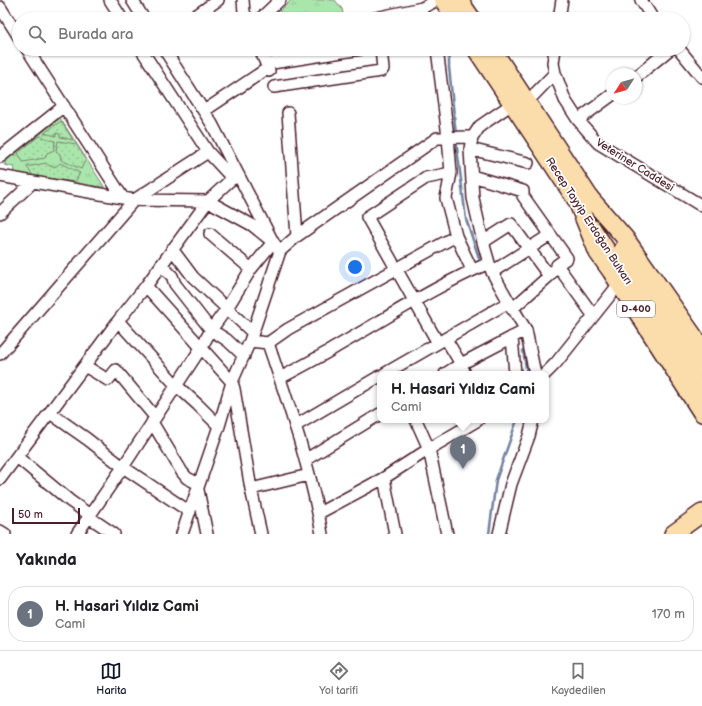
<!DOCTYPE html>
<html lang="tr">
<head>
<meta charset="utf-8">
<style>
  :root { --surface:#fff; --page:#f2f2f2; --text:#202124; --muted:#757577; --line:#e0e0e0; --accent:#111827 }
  body { margin:0; font-family:"Balsamiq Sans",sans-serif; background:var(--page); color:var(--text) }
  .compass { position:absolute; left:606px; top:68px; width:36px; height:36px; border-radius:50%; background:var(--surface); box-shadow:0 1px 3px #0004; rotate:234deg }
  .scale { position:absolute; left:12px; bottom:10px; width:68px; box-sizing:border-box; padding-left:4px; border:2px solid #4a1f2b; border-top:0; font-size:11px; line-height:14px; white-space:nowrap; color:#4a1f2b; -webkit-text-stroke:3px #fff; paint-order:stroke }
  .you { position:absolute; left:355px; top:267px; width:14px; height:14px; margin:-10px; border:3px solid #fff; border-radius:50%; background:#1a73e8; box-shadow:0 0 0 6px #1a73e833 }
  .badge { display:grid; place-items:center; width:26px; height:26px; border-radius:50%; background:var(--accent); color:#fff; font-size:13px; font-weight:700 }
  .pin { position:absolute; translate:-50% -33px; filter:drop-shadow(0 1px 2px #0008) }
  .pin::after { content:''; position:absolute; top:21px; width:14px; height:12px; background:inherit; clip-path:polygon(0 0,100% 0,50% 100%) }
  .popup { position:absolute; left:377px; top:371px; width:172px; height:52px; box-sizing:border-box; display:grid; place-content:center; border-radius:8px; background:var(--surface); filter:drop-shadow(0 1px 3px #0005); font-size:13px; white-space:nowrap; color:var(--muted) }
  .popup b { font-size:15px; color:var(--text) }
  .popup::after { content:''; position:absolute; left:50%; top:100%; margin-left:-8px; border:8px solid transparent; border-top-color:var(--surface) }
  .list { margin:0; padding:0; list-style:none }
  h2 { display:flex; justify-content:space-between; align-items:center; height:52px; margin:0; padding:0 16px; font-size:17px }
  h2 small { font-size:13px; font-weight:400; color:var(--muted) }
  .list li { display:grid; grid-template-columns:26px 1fr auto; gap:12px; align-items:center; box-sizing:border-box; height:56px; margin:0 8px 8px; padding:0 8px; border:1px solid var(--line); border-radius:16px }
  .list b { display:block; font-size:15px; white-space:nowrap }
  .list p { margin:0; font-size:13px; white-space:nowrap; color:var(--muted) }
  .list em { font-size:13px; font-style:normal; color:var(--muted) }
  .icon { flex:none; width:22px; height:22px; fill:none; stroke:currentColor; stroke-width:2; stroke-linecap:round; stroke-linejoin:round }
  .map { position:relative; flex:none; width:702px; height:534px; overflow:hidden }
  .search { position:absolute; background:var(--surface); box-shadow:0 1px 3px #0004; left:12px; right:12px; top:12px; height:44px; display:flex; align-items:center; gap:10px; box-sizing:border-box; padding:0 14px; border-radius:22px; color:var(--muted); font-size:15px }
  .sheet { height:116px; background:var(--surface) }
  nav { display:flex; justify-content:space-around; align-items:center; box-sizing:border-box; height:56px; border-top:1px solid var(--line); background:var(--surface); font-size:11px; color:var(--muted) }
  nav a { display:grid; justify-items:center; gap:2px }
  nav .on { color:var(--accent) }
  .map>svg:first-child { display:block }
  .park { fill:url(#park-tufts); stroke:#7a826c }
  .garden { fill:url(#garden-dots); stroke:#7a826c }
  .lines { fill:none; stroke-linecap:round; stroke-linejoin:round }
  .stream { stroke:#73829f; stroke-width:2.5 }
  .minor-casing { stroke:#4a1f2b; stroke-width:14 }
  .major-casing { stroke:#4a1f2b; stroke-width:17 }
  .highway-casing { stroke:#4a1f2b; stroke-width:20 }
  .minor { stroke:#fff; stroke-width:11 }
  .major { stroke:#fbddab; stroke-width:14 }
  .highway { stroke:#fbddab; stroke-width:17 }
  .labels { text-anchor:middle; dominant-baseline:central; stroke-width:3.5; stroke-linejoin:round; paint-order:stroke }
  .shield { fill:#fff; stroke:#80626b; stroke-width:1 }
  .shield-label { font-size:10px; font-weight:bold; fill:#4a1f2b }
  .street-label { font-size:11px; fill:#4a1f2b; stroke:#fff }
</style>
</head>
<body>
<div class="map">
<svg width="702" height="534" viewBox="0 0 702 534">
  <defs>
    <pattern id="park-tufts" width="24" height="20" patternUnits="userSpaceOnUse"><rect width="24" height="20" fill="#aae6ac"/><path d="M3 7l-1-3M5 7V3M7 7l1-3M15 17l-1-3M17 17v-4M19 17l1-3" fill="none" stroke="#94c594"/></pattern>
    <pattern id="garden-dots" width="8" height="8" patternUnits="userSpaceOnUse"><rect width="8" height="8" fill="#aae6ac"/><path d="M2 2h.1M6 6h.1" fill="none" stroke="#94c594" stroke-width="1.8" stroke-linecap="round"/></pattern>
  </defs>
  <rect width="100%" height="100%" fill="#fff"/>
  <filter id="ink" filterUnits="userSpaceOnUse"><feTurbulence type="fractalNoise" baseFrequency=".025" numOctaves="2"/><feDisplacementMap in="SourceGraphic" scale="8" xChannelSelector="R" yChannelSelector="G"/><feConvolveMatrix kernelMatrix="1 2 1 2 8 2 1 2 1" color-interpolation-filters="sRGB"/></filter>
  <g filter="url(#ink)">
    <path class="park" d="M291 0H335L342 9 344 19H272Z
      M60 118 105 188 13 174 14 167 4 165 8 159Z"/>
    <path class="garden" d="M61 121 73 140 60 137V134L56 133V136L44 133Z
      M39 136 55 141 54 150 47 153 45 158 23 162 18 153Z
      M58 141 76 144 86 159 81 169 61 160 60 154 56 151Z
      M46 163C50 168 56 168 60 163L80 173 75 182 33 176 27 167Z"/>
    <g class="lines">
      <path class="stream" d="M449 49V67L456 135
        M456 140 466 219 480 261
        M523 350 527 374
        M489 534 496 480 517 420"/>
      <g class="minor-casing">
        <path id="minor" d="M110 0 122 19
          M132 0 144 19
          M243 0 244 12 247 19
          M641 0 653 19
          M0 7 19 37
          M191 19 218 0
          M260 19 280 0
          M371 19 422 8 437 0
          M559 19 562 0
          M27 49 123 198
          M141 49 208 152 233 179
          M164 49 212 124 273 242 280 251 250 341 232 382 219 426 182 534
          M260 49 269 71
          M437 49 448 137 451 173 446 198 456 236 472 270
          M679 49 702 77
          M381 51 394 49
          M266 64 361 49
          M555 73 565 100 578 120 598 143 702 206
          M636 77 670 49
          M274 87 381 71 383 69 381 49
          M527 102 555 73 553 63 555 49
          M512 104 480 126 472 138 470 149 473 198 483 242 489 263 492 272 509 302 526 330 535 374
          M204 111 268 68
          M288 113 297 236
          M578 120 612 95
          M470 149 528 163
          M0 157 64 106
          M0 176 134 200 208 201 252 225 273 242 251 269 227 308 211 330 201 348 123 467 77 534
          M472 176 523 191V196L567 258 557 265 593 315
          M0 213 33 182
          M210 234 251 269
          M483 242 511 224 549 276
          M172 249 193 277 252 332
          M280 251 297 236 437 138 467 137 472 138
          M161 265 172 276 175 284 211 330 227 340 244 356
          M492 272 550 235
          M146 286 232 382 234 389 251 489 261 534
          M512 309 549 276 553 271
          M118 321 176 385 198 405 219 426
          M512 337 515 374
          M446 339 461 364 465 374
          M250 341 268 343C289 405 311 469 322 534
          M268 343 288 329 456 236
          M438 343 367 217 426 178 451 173
          M0 354 134 200 208 152
          M85 366 108 380 116 370 155 417
          M384 374 509 302
          M445 374 461 364 526 330
          M545 374 556 363 619 284
          M280 378C299 368 318 358 336 347 387 318 435 286 489 263
          M50 413 87 439 123 467 190 512
          M416 420 429 449 447 534
          M152 422 182 472 187 478 199 484
          M295 426 380 376
          M17 457 70 501 90 515
          M305 460 380 414
          M384 478 395 534
          M0 479 118 321 146 286 208 201 237 174
          M251 489 309 475
          M198 490 207 534
          M319 513 384 478 429 449 478 420
          M89 517 114 534
          M0 531 5 534
          M499 534 511 484 529 436 533 420"/>
      </g>
      <g class="major-casing">
        <path id="major" d="M593 227 702 392
          M622 248 702 370"/>
      </g>
      <g class="highway-casing">
        <path id="highway" d="M443 0 456 19
          M459 0 472 19
          M476 49 577 201 598 253 611 271 702 413
          M492 49 590 198 625 238 702 348
          M673 534 702 513"/>
      </g>
      <use href="#minor" class="minor"/>
      <use href="#major" class="major"/>
      <use href="#highway" class="highway"/>
    </g>
  </g>
  <g class="labels">
    <rect class="shield" x="617" y="301" width="38" height="16" rx="3"/>
    <g class="shield-label">
      <text x="636" y="309">D-400</text>
    </g>
    <g class="street-label">
      <text transform="translate(635 165) rotate(32)">Veteriner Caddesi</text>
      <text transform="translate(589 221) rotate(57)">Recep Tayyip Erdoğan Bulvarı</text>
    </g>
  </g>
</svg>
<svg class="compass" viewBox="-18 -18 36 36"><path d="M0-13l5 13h-10z" fill="#e53935"/><path d="M0 13l5-13h-10z" fill="#757577"/></svg>
<div class="scale">50 m</div>
<div class="you"></div>
<div class="pin badge" style="left:463px;top:469px;background:#6b7280">1</div>
<div class="popup"><b>H. Hasari Yıldız Cami</b>Cami</div>
<div class="search"><svg class="icon" aria-label="search" viewBox="0 0 24 24"><circle cx="10" cy="10" r="6"/><path d="M15 15l6 6"/></svg>Burada ara</div>
</div>
<section class="sheet">
<h2>Yakında<small></small></h2>
<ul class="list">
<li><span class="badge" style="background:#6b7280">1</span><div><b>H. Hasari Yıldız Cami</b><p>Cami</p></div><em>170 m</em></li>
</ul>
</section>
<nav>
<a class="on"><svg class="icon" aria-label="map" viewBox="0 0 24 24"><path d="M3 6l6-2 6 2 6-2v14l-6 2-6-2-6 2zM9 4v14M15 6v14"/></svg>Harita</a>
<a><svg class="icon" aria-label="directions" viewBox="0 0 24 24"><path d="M12 3l9 9-9 9-9-9zM9 14v-3h6M13 9l2 2-2 2"/></svg>Yol tarifi</a>
<a><svg class="icon" aria-label="saved" viewBox="0 0 24 24"><path d="M7 4h10v16l-5-4-5 4z"/></svg>Kaydedilen</a>
</nav>
</body>
</html>
